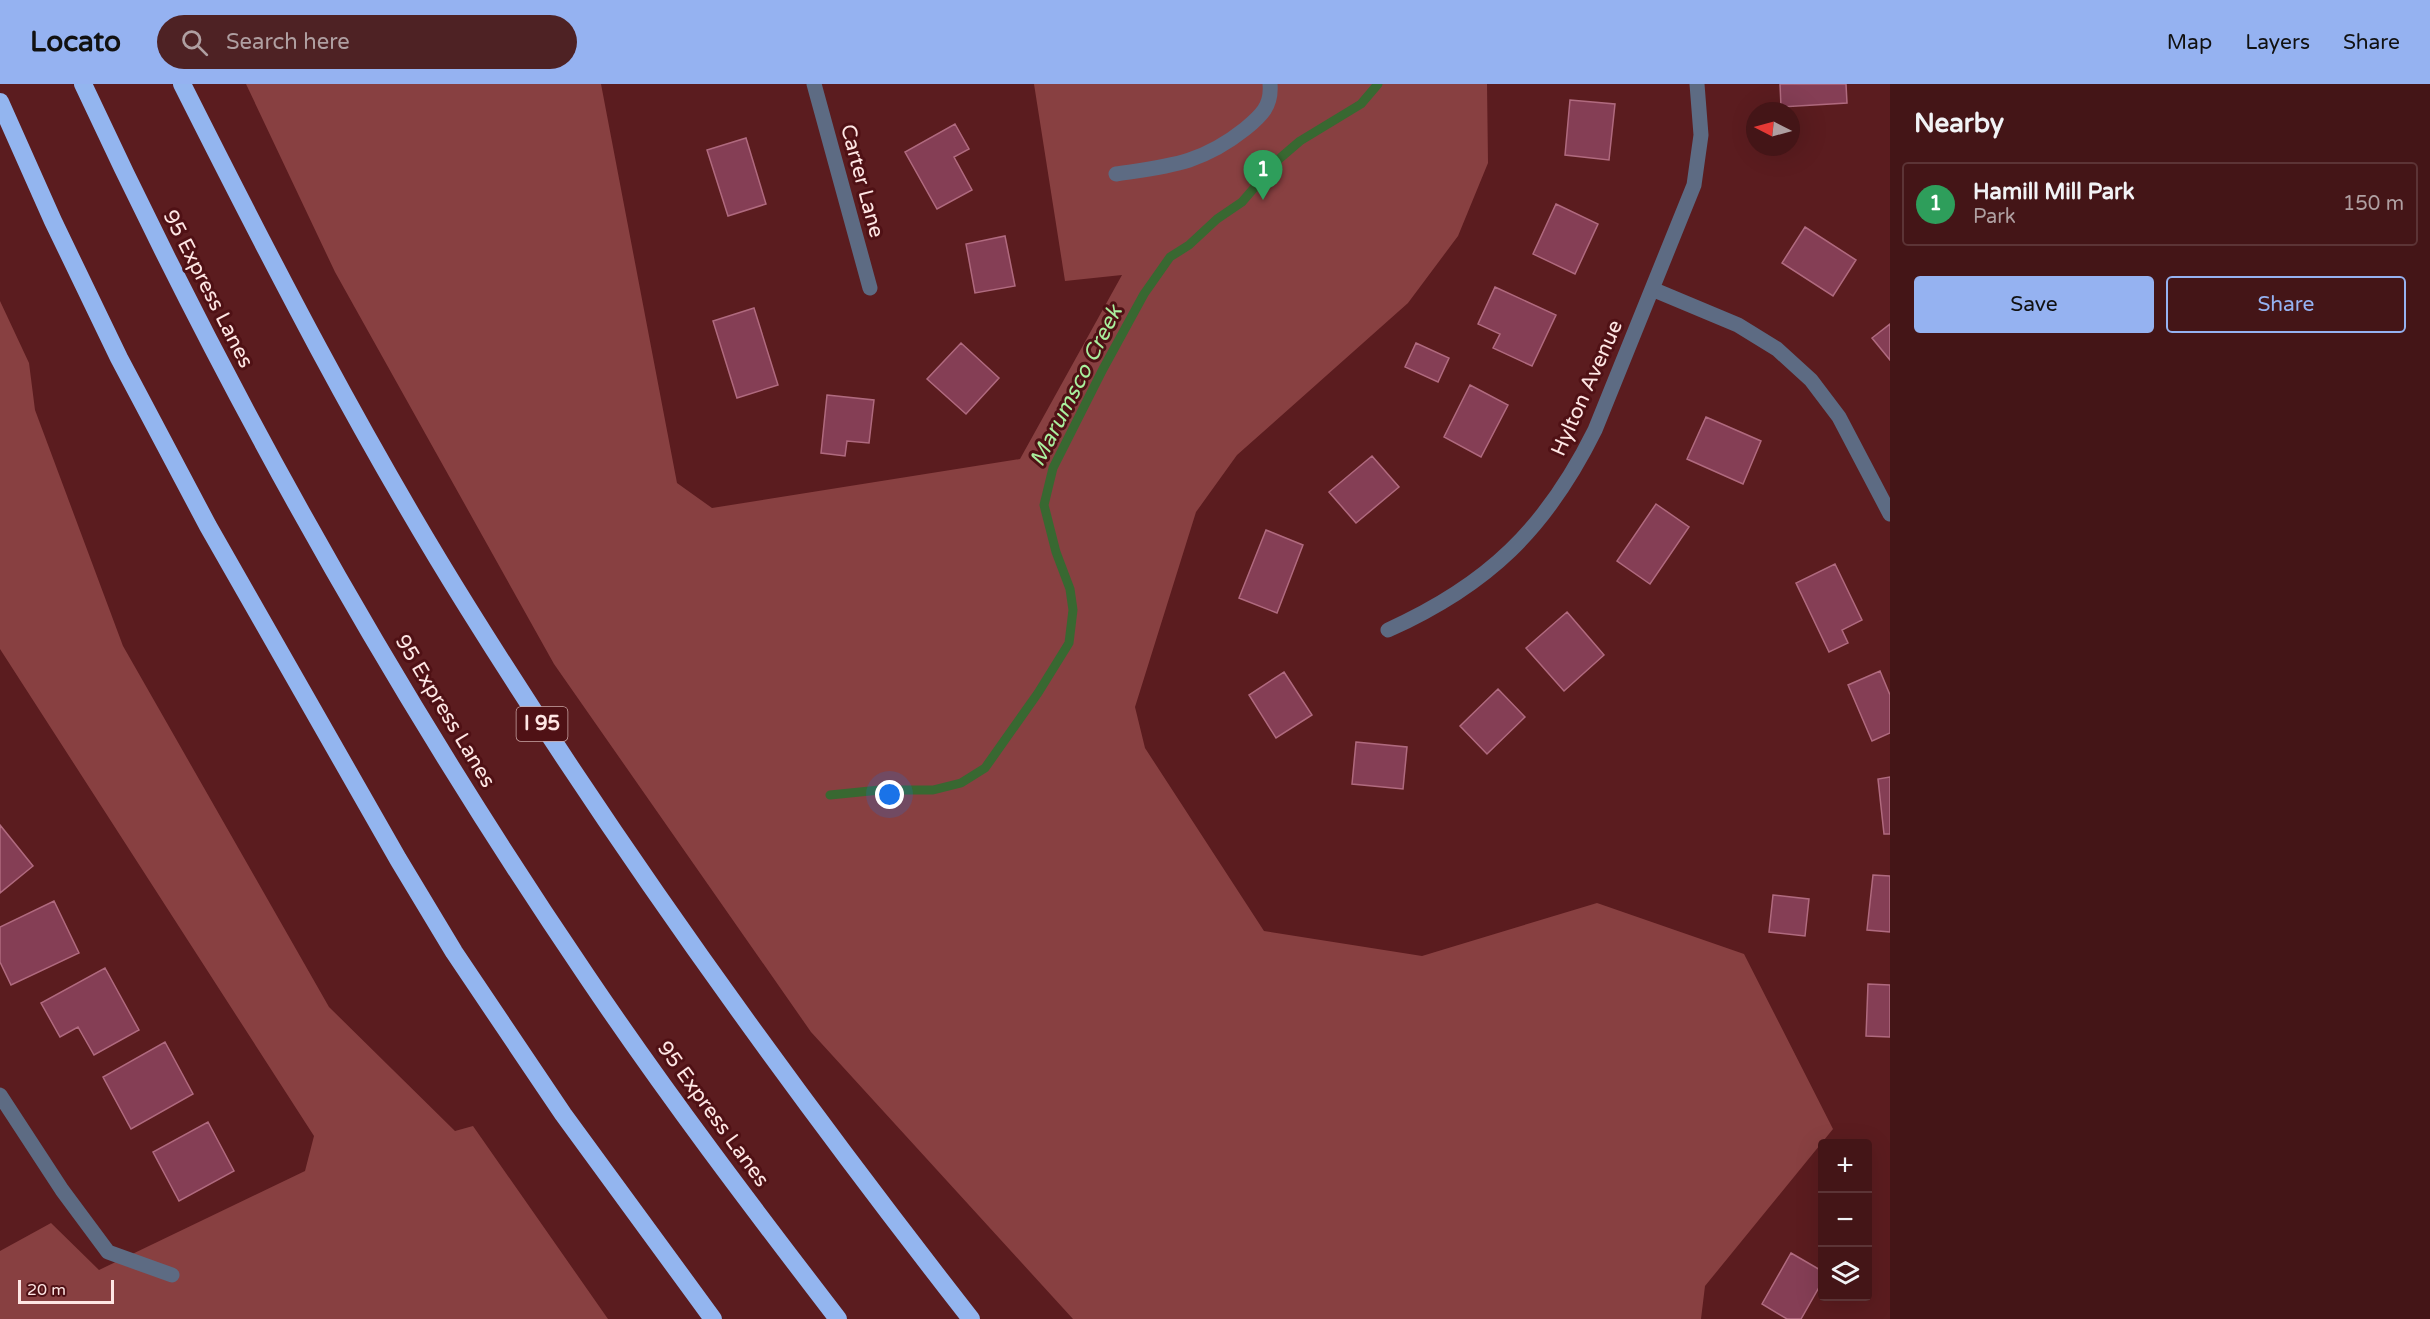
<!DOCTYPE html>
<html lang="en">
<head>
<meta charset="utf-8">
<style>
  :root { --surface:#441517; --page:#4e2224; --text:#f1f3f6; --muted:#af9fa1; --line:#5c3436; --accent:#95b2f1 }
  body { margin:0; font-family:"Varela Round",sans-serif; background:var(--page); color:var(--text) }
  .controls { position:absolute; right:18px; bottom:18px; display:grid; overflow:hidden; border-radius:6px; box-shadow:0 6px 24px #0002 }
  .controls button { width:54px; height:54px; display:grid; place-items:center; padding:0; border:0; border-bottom:2px solid var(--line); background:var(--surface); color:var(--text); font:30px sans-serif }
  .compass { position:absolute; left:1746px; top:18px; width:54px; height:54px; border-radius:50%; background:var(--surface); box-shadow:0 6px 24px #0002; rotate:276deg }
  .scale { position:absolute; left:18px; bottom:15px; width:96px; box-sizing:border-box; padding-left:6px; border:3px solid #fee6e4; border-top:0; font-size:16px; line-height:21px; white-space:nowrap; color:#fee6e4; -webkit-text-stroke:4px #4f1115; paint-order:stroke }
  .you { position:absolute; left:890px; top:711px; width:21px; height:21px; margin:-15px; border:4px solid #fff; border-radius:50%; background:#1a73e8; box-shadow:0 0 0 9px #1a73e833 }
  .badge { display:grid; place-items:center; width:39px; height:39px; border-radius:50%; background:var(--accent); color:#fff; font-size:20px; font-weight:700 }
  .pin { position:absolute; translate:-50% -50px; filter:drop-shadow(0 2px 3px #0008) }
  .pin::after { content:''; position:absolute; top:32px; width:21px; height:18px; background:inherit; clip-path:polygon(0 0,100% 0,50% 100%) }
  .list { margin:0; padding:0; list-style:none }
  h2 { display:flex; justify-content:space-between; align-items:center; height:78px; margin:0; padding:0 24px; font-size:26px }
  h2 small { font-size:20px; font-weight:400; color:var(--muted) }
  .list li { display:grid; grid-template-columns:39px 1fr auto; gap:18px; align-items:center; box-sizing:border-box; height:84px; margin:0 12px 12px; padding:0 12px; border:2px solid var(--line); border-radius:6px }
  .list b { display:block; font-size:22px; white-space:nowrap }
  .list p { margin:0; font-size:20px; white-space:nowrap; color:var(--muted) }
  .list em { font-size:20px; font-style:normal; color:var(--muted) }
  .actions { display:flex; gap:12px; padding:18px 24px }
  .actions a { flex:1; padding:14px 0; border:2px solid var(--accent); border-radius:6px; text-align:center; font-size:21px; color:var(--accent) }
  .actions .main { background:var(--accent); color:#111 }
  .icon { flex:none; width:33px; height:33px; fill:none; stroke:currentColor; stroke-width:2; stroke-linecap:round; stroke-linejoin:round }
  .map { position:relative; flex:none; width:1890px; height:1235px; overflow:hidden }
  header { display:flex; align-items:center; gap:36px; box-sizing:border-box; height:84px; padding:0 30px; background:var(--accent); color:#111 }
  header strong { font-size:28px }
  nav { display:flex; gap:33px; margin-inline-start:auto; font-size:21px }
  .search { width:420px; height:54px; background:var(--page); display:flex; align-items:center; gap:15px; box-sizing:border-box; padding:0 21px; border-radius:33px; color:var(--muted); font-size:22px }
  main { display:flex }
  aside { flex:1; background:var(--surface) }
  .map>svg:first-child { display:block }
  .green { fill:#884041 }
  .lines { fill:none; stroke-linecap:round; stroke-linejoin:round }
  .stream { stroke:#386831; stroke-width:9 }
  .building { fill:#853e55; stroke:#b06a7f; stroke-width:1.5 }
  .service { stroke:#5d6b83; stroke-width:15 }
  .minor { stroke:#5d6b83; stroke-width:15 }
  .motorway { stroke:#93b5ef; stroke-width:18 }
  .labels { text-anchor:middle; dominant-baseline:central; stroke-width:6; stroke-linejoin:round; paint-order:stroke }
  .shield { fill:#4f1115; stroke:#caa6a6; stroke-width:1.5 }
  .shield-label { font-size:20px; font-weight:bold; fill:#fee6e4 }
  .street-label { font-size:21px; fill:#fee6e4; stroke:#4f1115 }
  .water-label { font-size:22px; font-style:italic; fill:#a9f09e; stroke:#4f1115 }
</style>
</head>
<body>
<header>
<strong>Locato</strong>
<div class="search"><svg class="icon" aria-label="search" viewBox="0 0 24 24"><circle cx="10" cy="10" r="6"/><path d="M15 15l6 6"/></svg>Search here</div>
<nav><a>Map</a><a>Layers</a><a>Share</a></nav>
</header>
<main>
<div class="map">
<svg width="1890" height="1235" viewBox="0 0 1890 1235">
  <rect width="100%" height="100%" fill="#5b1c1f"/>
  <path class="green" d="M246 0H601L677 399 712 424 1020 375 1122 191 1065 197 1034 0H1487L1488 79 1458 152 1408 219 1237 371 1196 428 1135 623 1145 664 1264 847 1422 872 1597 819 1744 870 1833 1045 1705 1202 1701 1235H1073L811 948 554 580 335 188Z
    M0 217 29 279 35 326 123 562 329 923 455 1047 473 1042 608 1235H0V1167L51 1139 99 1186 305 1087 314 1052 0 565Z"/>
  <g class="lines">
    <path class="stream" d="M830 711 880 706H933L961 699 985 684 1038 609 1069 559 1073 526 1070 505 1056 468 1044 421 1053 384 1103 285 1144 210 1170 173 1189 161 1217 135 1242 118 1279 75 1300 57 1361 20 1378 0"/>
  </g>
  <path class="building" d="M1780 0H1846L1847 19 1781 23Z
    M1570 16 1615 20 1609 76 1565 71Z
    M955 40 969 65 954 73 972 106 937 125 905 68Z
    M746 54 766 120 728 132 707 66Z
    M1556 120 1598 140 1575 190 1533 170Z
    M1805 143 1856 176 1833 212 1782 179Z
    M1005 152 1015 202 975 209 966 160Z
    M1495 203 1556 231 1532 282 1493 264 1500 250 1478 240Z
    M754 224 778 301 737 314 713 237Z
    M1890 240V276L1872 254Z
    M961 259 999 294 966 330 927 295Z
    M1416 259 1449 274 1438 298 1405 283Z
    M1470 301 1508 321 1481 373 1444 353Z
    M827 311 874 316 869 359 847 357 845 372 821 369Z
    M1706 333 1761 357 1743 400 1687 375Z
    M1372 372 1399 403 1356 439 1329 408Z
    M1656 420 1689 443 1650 500 1617 477Z
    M1266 446 1303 461 1277 529 1239 514Z
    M1835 480 1862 536 1842 546 1848 559 1829 568 1796 499Z
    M1567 528 1604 571 1564 607 1526 564Z
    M1880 587 1890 611V649L1872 657 1848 601Z
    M1284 588 1312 631 1276 654 1249 611Z
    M1498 605 1525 633 1487 670 1460 642Z
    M1356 658 1407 663 1403 705 1352 700Z
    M1890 693V750H1884L1878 695Z
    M0 741 33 782 0 809Z
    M1873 791 1890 792V848L1867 846Z
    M1773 811 1809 815 1805 852 1769 848Z
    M54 817 79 869 11 901 0 878V843Z
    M105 884 139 946 94 971 78 943 60 953 41 919Z
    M1868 900 1890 901V953L1866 952Z
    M165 958 193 1010 131 1045 103 993Z
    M208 1038 234 1087 179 1117 153 1068Z
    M1791 1169 1822 1187V1198L1801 1235H1787L1762 1220Z"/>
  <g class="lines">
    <path class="service" d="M1116 90C1169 82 1201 80 1245 45 1261 32 1272 22 1270 0
      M0 1011 62 1106 108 1168 172 1191"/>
    <path class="minor" d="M814 0 870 204
      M1652 205 1738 241 1777 265 1811 296 1839 333 1890 430
      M1388 546C1488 501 1546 445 1595 346L1694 101 1701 51 1697 0"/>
    <path class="motorway" d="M83 0C227 310 396 611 588 894 667 1011 752 1123 838 1235
      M182 0C271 177 363 356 468 524 622 771 792 1006 971 1235
      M0 18 53 137 119 274 208 442 398 775 454 868 563 1030 713 1235"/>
  </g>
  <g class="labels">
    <rect class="shield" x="516.5" y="623" width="51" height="34" rx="4.5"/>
    <g class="shield-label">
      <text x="542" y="640">I 95</text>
    </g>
    <g class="street-label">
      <text transform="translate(862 97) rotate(75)">Carter Lane</text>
      <text transform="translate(208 205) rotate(63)">95 Express Lanes</text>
      <text transform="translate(1587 304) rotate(-66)">Hylton Avenue</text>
      <text transform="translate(445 627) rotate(59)">95 Express Lanes</text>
      <text transform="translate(713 1030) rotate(54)">95 Express Lanes</text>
    </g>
    <g class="water-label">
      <text transform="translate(1076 302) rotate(-63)">Marumsco Creek</text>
    </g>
  </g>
</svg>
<div class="controls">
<button>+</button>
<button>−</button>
<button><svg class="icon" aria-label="layers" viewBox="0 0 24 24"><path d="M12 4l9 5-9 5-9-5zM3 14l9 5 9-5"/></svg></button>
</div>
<svg class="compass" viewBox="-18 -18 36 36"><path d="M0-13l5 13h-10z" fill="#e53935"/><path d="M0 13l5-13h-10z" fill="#af9fa1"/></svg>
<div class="scale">20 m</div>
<div class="you"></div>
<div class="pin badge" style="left:1263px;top:116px;background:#2e9e5b">1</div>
</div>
<aside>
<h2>Nearby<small></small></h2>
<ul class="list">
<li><span class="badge" style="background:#2e9e5b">1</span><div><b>Hamill Mill Park</b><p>Park</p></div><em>150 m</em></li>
</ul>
<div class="actions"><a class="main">Save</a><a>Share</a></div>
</aside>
</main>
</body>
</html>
